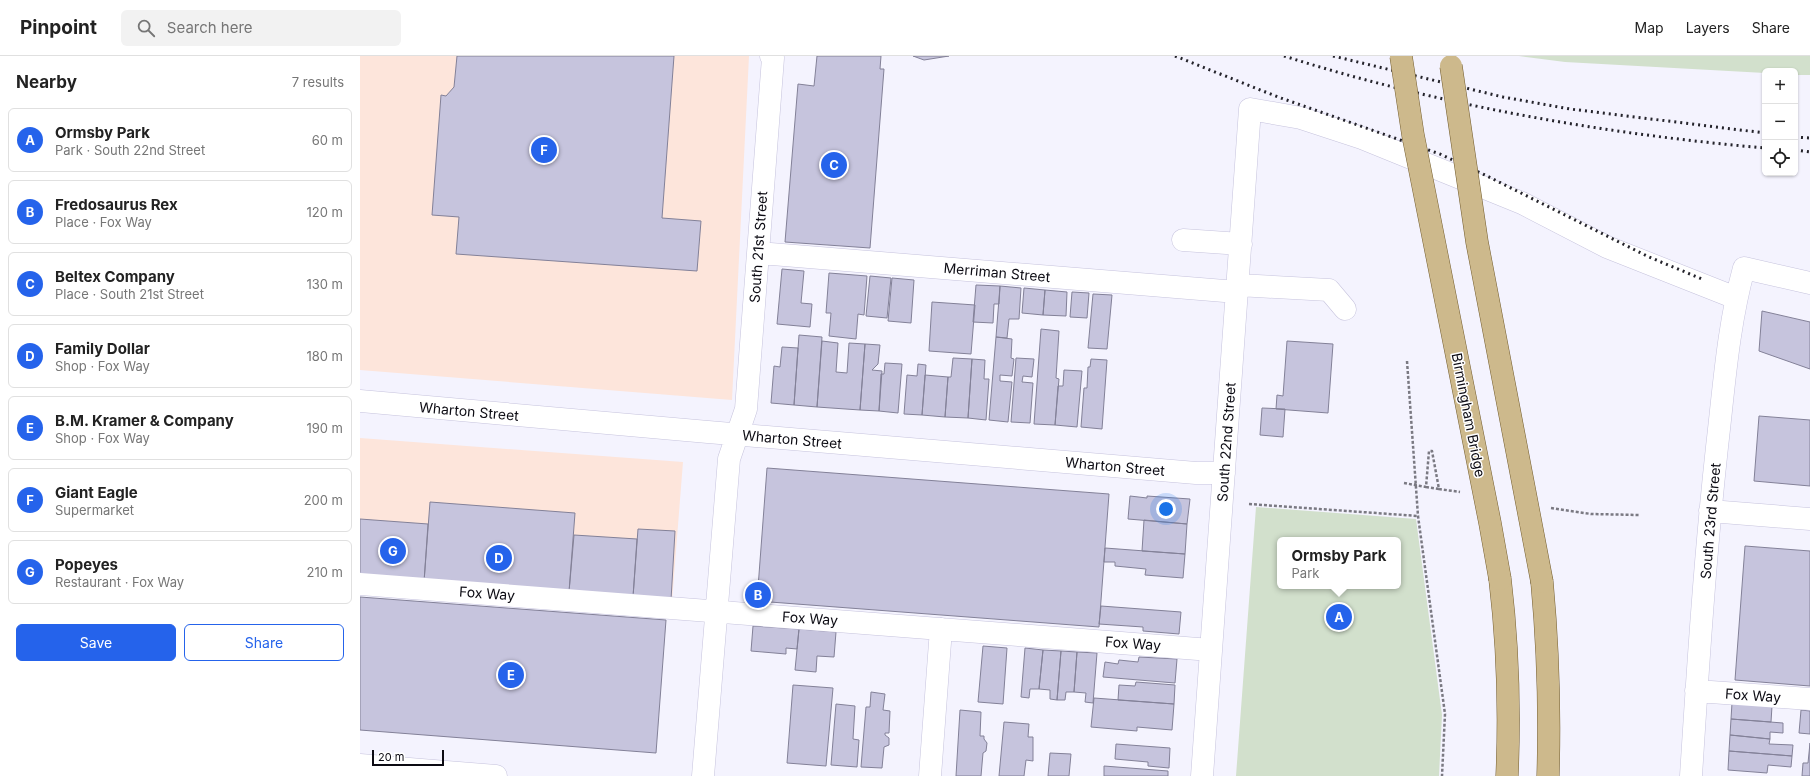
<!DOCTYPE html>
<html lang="en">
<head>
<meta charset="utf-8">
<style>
  :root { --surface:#fff; --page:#f2f2f2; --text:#222; --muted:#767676; --line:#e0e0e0; --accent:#2563eb }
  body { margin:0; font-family:Inter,sans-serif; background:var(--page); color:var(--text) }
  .controls { position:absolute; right:12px; top:12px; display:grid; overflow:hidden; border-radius:6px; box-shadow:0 1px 3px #0004 }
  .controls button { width:36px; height:36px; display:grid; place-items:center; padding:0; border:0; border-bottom:1px solid var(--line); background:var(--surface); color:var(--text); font:20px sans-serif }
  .scale { position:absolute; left:12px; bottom:10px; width:72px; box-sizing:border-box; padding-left:4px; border:2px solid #0c0b13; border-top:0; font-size:11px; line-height:14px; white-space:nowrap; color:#0c0b13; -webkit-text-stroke:3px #fff; paint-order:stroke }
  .you { position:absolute; left:806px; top:453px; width:14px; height:14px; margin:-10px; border:3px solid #fff; border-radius:50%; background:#1a73e8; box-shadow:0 0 0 6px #1a73e833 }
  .badge { display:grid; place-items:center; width:26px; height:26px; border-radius:50%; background:var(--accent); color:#fff; font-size:13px; font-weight:700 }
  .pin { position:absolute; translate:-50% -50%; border:2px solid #fff; box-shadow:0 1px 4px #0006 }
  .popup { position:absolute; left:917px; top:481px; width:124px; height:52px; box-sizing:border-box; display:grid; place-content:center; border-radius:6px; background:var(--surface); filter:drop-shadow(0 1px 3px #0005); font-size:13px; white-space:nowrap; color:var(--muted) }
  .popup b { font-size:15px; color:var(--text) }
  .popup::after { content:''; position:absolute; left:50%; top:100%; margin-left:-8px; border:8px solid transparent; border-top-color:var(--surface) }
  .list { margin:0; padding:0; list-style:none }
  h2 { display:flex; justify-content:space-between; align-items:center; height:52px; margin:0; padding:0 16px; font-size:17px }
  h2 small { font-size:13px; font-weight:400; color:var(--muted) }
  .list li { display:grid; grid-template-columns:26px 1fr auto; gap:12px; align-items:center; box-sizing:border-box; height:64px; margin:0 8px 8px; padding:0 8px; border:1px solid var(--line); border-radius:6px }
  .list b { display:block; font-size:15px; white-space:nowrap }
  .list p { margin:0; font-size:13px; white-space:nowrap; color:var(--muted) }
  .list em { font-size:13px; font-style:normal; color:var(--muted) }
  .actions { display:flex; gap:8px; padding:12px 16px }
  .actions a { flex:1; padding:9px 0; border:1px solid var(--accent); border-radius:6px; text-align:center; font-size:14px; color:var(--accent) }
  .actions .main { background:var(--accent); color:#fff }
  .icon { flex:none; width:22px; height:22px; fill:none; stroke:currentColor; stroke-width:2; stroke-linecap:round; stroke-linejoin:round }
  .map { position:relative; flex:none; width:1450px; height:720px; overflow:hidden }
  header { display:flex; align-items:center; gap:24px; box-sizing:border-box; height:56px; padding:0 20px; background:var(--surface); border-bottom:1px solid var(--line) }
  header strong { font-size:19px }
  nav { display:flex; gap:22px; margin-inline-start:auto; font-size:14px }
  .search { width:280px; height:36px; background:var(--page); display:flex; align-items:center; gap:10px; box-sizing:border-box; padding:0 14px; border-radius:6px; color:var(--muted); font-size:15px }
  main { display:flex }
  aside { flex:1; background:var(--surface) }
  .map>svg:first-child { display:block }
  .commercial { fill:#fde5db }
  .green { fill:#d2e0cc; fill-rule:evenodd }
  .building { fill:#c6c4dd; stroke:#838198 }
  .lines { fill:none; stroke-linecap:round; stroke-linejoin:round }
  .minor-casing { stroke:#c6c3dd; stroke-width:23 }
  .major-casing { stroke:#745e30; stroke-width:23 }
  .path { stroke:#7a7982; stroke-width:2.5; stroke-dasharray:3 2; stroke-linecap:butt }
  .minor { stroke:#fff; stroke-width:22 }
  .major { stroke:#cdb98c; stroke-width:22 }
  .rail { stroke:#24232b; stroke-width:3; stroke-dasharray:2 4; stroke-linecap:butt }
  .major-bridge-casing { stroke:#745e30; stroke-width:23; stroke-linecap:butt }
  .major-bridge { stroke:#cdb98c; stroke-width:22 }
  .labels { text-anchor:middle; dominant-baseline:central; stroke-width:3; stroke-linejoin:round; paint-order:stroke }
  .street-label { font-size:14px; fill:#0c0b13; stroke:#fff }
</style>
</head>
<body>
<header>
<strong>Pinpoint</strong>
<div class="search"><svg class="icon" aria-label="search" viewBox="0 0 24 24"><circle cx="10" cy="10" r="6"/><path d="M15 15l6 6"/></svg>Search here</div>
<nav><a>Map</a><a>Layers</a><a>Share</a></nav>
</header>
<main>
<aside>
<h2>Nearby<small>7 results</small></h2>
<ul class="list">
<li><span class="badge">A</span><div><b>Ormsby Park</b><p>Park · South 22nd Street</p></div><em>60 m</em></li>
<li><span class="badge">B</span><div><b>Fredosaurus Rex</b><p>Place · Fox Way</p></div><em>120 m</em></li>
<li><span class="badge">C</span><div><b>Beltex Company</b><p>Place · South 21st Street</p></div><em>130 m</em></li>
<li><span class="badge">D</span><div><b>Family Dollar</b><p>Shop · Fox Way</p></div><em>180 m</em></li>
<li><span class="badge">E</span><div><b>B.M. Kramer &amp; Company</b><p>Shop · Fox Way</p></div><em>190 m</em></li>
<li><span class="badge">F</span><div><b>Giant Eagle</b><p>Supermarket</p></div><em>200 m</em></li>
<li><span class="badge">G</span><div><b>Popeyes</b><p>Restaurant · Fox Way</p></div><em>210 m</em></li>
</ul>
<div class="actions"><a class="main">Save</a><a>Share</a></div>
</aside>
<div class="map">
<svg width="1450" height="720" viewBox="0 0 1450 720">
  <rect width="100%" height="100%" fill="#f4f3fe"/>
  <path class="commercial" d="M0 0H389L372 344 0 314Z
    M0 382 323 406 312 545 0 522Z"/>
  <path class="green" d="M1159 0H1450V19H1435V15H1405V17L1205 6Z
    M896 451 1056 463 1082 659 1079 720H876ZM920 484H1038V530H920Z"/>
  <path class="building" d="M97 0H314L302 162 341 165 337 215 96 198 99 161 72 159 81 39 86 40 94 31Z
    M457 0H521L520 13H524L510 192 425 186 438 28 454 30Z
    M553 0H589L564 4Z
    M422 213 444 215 441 247 452 248 450 271 417 268Z
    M469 217 507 220 504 259 498 258 496 283 469 280 471 257H466Z
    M510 220 531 222 527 262 506 260Z
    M532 222 554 224 551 267 528 265Z
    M616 229 640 230 639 248H634L633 267 613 266Z
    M640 230 661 232 659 263H649L647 282 636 281Z
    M664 232 685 234 683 259 662 257Z
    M685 234 707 236 706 260 683 259Z
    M712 236 729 237 727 262 710 261Z
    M733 238 752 239 747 293 728 292Z
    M572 246 615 249 611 298 569 295Z
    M1402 255 1450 266V313L1399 295Z
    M681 273 699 275 696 322 699 323 695 369 674 368Z
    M439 279 462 281 457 351 434 349Z
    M636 281 652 283 651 302 654 303 652 320 640 319V325L652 326 648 366 629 364Z
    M462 285 478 287 476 316 487 317 489 287 505 288 500 354 457 351Z
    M927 285 973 288 968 357 916 353 917 339 923 340Z
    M505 288 520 289 518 308 512 314 522 315 519 355 500 354Z
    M422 291 438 292 434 349 411 347 414 310 420 311Z
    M593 302 612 303 608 362 585 361 588 321H591Z
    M656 302 674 303 672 321 663 320 662 326 673 327 670 367 651 366Z
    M612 303 625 304 624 323H629L626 364 608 362Z
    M731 303 747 304 742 373 721 371 724 332H727L728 311H730Z
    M525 307 542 308 538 357 519 355 521 318H524Z
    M558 308 566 309 562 359 544 358 547 319 557 320Z
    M704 314 722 315 717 371 695 369 698 330H703Z
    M565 319 588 321 585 361 562 359Z
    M902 352 925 353 923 381 900 379Z
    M1399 360 1450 364V430L1394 425Z
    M407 412 749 438 739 571 397 545Z
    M770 440 787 442V440L830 443 827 468 768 463Z
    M70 446 215 457 209 536 64 526Z
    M0 463 68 468 64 526 0 521Z
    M784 464 827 468 825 498 782 495Z
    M278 473 315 475 311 544 273 541Z
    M214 479 277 483 273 541 209 536Z
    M1385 490 1450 495V630L1375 624Z
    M745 492 825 498 823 522 785 519 786 513 755 510V506H744Z
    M0 541 306 564 296 697 0 674Z
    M741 550 821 556 819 578 783 575V571L739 568Z
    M393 570 439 573 437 593 426 592V598L391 595Z
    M439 573 476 576 474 601 457 600 456 616 435 614Z
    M623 590 647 592 643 648 618 646Z
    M665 592 683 594 679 633H670L669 642 661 641Z
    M683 594 701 595 697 644 690 643V634L679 633Z
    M701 595 717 596 714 636H706L705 644H697Z
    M717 596 737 597 733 647 725 646 726 637 714 636Z
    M779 601 817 603 815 627 743 621 745 606 758 608 759 604 778 606Z
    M776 626 815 629 814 648 758 644 759 629 775 630Z
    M433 629 473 632 466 710 427 707Z
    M511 636 525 638 523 654 530 655 529 677H525V679L529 682V689L524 691 522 712 501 711 506 651H510Z
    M734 642 814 648 812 674 777 671V675L731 671Z
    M1372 647 1412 650 1411 666 1371 663Z
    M476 648 495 650 493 683 499 684 497 711 471 709Z
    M600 654 621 656 620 680H624V683L627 687 626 695 623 697 621 720H596Z
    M1441 654 1450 655V678L1439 677Z
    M1371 663 1423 667V677L1410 676V683L1370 679Z
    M644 666 669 668 668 681H673V705L666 704 664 720H639Z
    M1370 679 1410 683 1409 688 1433 689 1432 700 1369 695Z
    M1450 687V720H1442L1443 707H1448Z
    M756 688 810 692 809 712 788 710V706L755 703Z
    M1369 695 1432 700 1431 711 1408 709 1407 717 1368 714Z
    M690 697 711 698 709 720H688Z
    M744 710 808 715V720H744Z"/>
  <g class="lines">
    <g class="minor-casing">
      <path id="minor" d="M823 184 881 188
        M398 197 877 236
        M878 229 969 234 985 253
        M0 345 348 376 836 417H864
        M1350 455 1450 463
        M0 528 851 594
        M1336 635 1450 643
        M0 709 136 720
        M343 720 369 403 386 353 413 2 411 0
        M570 720 581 573
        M842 720 890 53 941 62 1002 82 1162 147 1247 191 1376 242
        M1331 720C1338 610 1345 501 1357 391 1364 331 1368 270 1384 212L1450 227"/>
    </g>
    <g class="major-casing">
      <path id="major" d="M1140 523C1148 590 1150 652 1147 720
        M1182 526C1188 591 1190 655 1188 720"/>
    </g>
    <path class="path" d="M1047 305 1058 460 1085 658 1082 720
      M1044 427 1066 431 1069 395H1072L1079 433 1100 436
      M1066 431 1079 433
      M889 448 1058 460
      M1191 452 1231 458 1279 459"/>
    <use href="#minor" class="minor"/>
    <use href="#major" class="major"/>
    <path class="rail" d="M815 0 918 41 1080 98 1125 119 1289 201 1342 223
      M924 0C1078 49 1244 78 1405 92
      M973 0 1143 41 1210 53 1405 77
      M1435 81 1450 82
      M1435 94 1450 96"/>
    <g class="major-bridge-casing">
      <path id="major-bridge" d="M1041 0 1053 79 1130 467 1140 523
        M1091 10 1117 186 1182 526"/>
    </g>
    <use href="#major-bridge" class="major-bridge"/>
  </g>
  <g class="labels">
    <g class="street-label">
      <text transform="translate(398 191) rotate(-86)">South 21st Street</text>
      <text transform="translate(637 216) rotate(5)">Merriman Street</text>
      <text transform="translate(109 355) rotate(5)">Wharton Street</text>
      <text transform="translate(1109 359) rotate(79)">Birmingham Bridge</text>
      <text transform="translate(432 383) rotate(5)">Wharton Street</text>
      <text transform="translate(866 386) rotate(-86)">South 22nd Street</text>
      <text transform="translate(755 410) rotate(5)">Wharton Street</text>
      <text transform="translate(1350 465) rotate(-85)">South 23rd Street</text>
      <text transform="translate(127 537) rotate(4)">Fox Way</text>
      <text transform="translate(450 562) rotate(4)">Fox Way</text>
      <text transform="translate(773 587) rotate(4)">Fox Way</text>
      <text transform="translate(1393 639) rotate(4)">Fox Way</text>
    </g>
  </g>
</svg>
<div class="controls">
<button>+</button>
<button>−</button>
<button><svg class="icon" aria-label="locate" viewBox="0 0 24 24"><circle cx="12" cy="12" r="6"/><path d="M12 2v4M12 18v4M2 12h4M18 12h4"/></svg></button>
</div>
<div class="scale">20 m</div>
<div class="you"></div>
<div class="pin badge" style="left:979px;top:561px">A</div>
<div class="popup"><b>Ormsby Park</b>Park</div>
<div class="pin badge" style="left:398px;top:539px">B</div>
<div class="pin badge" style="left:474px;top:109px">C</div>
<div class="pin badge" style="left:139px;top:502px">D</div>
<div class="pin badge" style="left:151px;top:619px">E</div>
<div class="pin badge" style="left:184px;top:94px">F</div>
<div class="pin badge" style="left:33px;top:495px">G</div>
</div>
</main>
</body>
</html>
